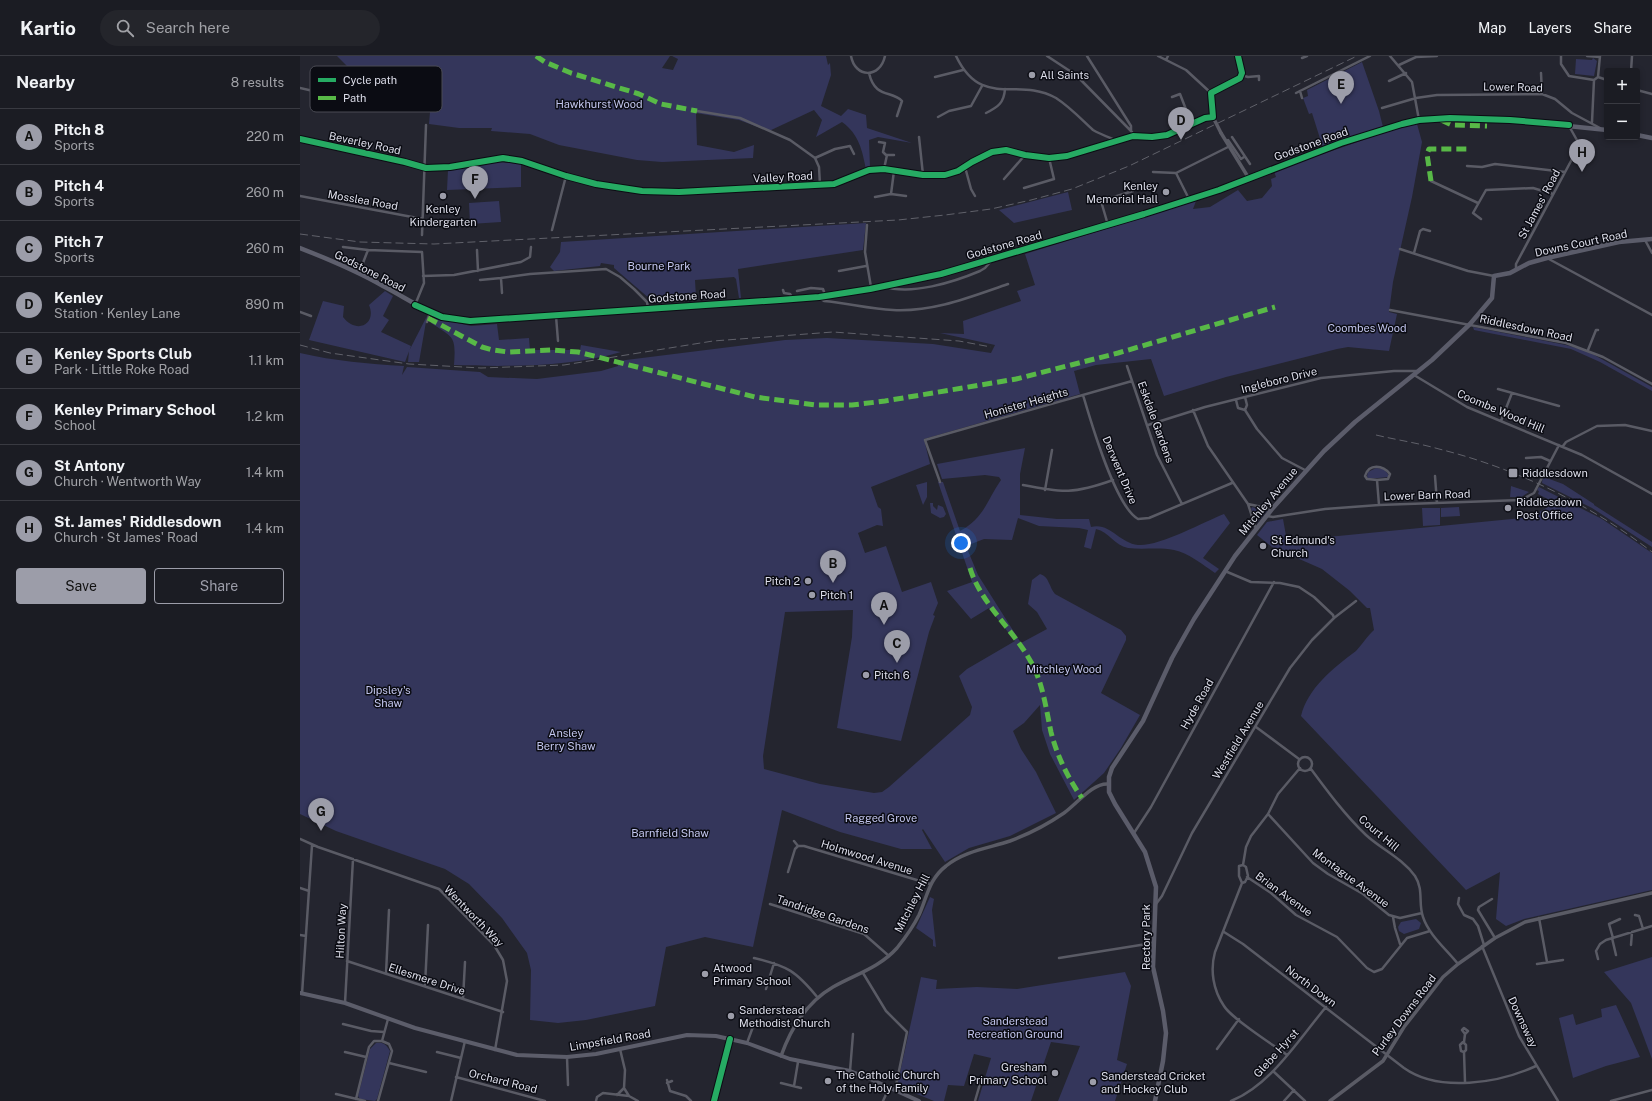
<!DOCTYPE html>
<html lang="en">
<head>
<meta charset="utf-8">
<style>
  :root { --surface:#1b1c23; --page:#24252b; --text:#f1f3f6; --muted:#a0a1a6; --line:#393a41; --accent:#9c9da9 }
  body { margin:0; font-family:"Public Sans",sans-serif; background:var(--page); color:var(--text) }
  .controls { position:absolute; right:12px; top:12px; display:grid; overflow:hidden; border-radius:4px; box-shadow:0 2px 6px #0003 }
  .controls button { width:36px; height:36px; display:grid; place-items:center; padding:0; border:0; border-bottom:1px solid var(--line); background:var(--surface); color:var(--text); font:20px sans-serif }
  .you { position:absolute; left:661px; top:487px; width:14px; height:14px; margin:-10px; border:3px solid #fff; border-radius:50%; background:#1a73e8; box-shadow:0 0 0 6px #1a73e833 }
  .badge { display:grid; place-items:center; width:26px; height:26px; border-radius:50%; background:var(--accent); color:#111; font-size:13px; font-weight:700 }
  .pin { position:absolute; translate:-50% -33px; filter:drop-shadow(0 1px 2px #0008) }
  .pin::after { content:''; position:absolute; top:21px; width:14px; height:12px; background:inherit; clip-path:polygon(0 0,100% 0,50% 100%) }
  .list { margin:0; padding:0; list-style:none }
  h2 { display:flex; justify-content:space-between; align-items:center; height:52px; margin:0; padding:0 16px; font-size:17px }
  h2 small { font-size:13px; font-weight:400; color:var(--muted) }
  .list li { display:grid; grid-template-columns:26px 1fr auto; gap:12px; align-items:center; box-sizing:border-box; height:56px; padding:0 16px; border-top:1px solid var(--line) }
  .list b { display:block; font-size:15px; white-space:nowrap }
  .list p { margin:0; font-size:13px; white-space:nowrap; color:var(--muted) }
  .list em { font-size:13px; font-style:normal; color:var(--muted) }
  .actions { display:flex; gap:8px; padding:12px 16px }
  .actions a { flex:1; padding:9px 0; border:1px solid var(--accent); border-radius:4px; text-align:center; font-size:14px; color:var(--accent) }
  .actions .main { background:var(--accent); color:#111 }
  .icon { flex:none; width:22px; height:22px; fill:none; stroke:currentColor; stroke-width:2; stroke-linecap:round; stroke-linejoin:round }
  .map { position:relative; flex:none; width:1352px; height:1045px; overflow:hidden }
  header { display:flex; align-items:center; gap:24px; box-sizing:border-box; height:56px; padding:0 20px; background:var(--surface); border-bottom:1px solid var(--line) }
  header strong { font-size:19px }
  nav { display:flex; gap:22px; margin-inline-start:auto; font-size:14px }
  .search { width:280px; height:36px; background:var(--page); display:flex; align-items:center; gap:10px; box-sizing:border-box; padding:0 14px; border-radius:22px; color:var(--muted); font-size:15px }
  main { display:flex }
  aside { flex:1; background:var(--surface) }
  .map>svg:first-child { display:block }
  .green { fill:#34365b }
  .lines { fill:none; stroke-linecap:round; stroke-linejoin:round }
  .minor { stroke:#5a5b65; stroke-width:2.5 }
  .tertiary { stroke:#5a5b65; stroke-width:3.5 }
  .secondary { stroke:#5c5d6a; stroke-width:4 }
  .primary { stroke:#5b5c6a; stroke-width:4.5 }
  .trunk { stroke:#5e5f6d; stroke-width:4.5 }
  .rail { stroke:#60616a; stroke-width:1; stroke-dasharray:8 4; stroke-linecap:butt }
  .tertiary-bridge { stroke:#5a5b65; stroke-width:3.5 }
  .quiet { stroke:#58b947; stroke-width:5; stroke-dasharray:10 5; stroke-linecap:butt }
  .cycleway-casing { stroke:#0b0c13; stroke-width:8 }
  .cycleway { stroke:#26ab63; stroke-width:6 }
  .poi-dot { fill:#9c9da9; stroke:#0b0c13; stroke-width:1.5 }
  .labels { text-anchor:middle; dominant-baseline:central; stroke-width:3; stroke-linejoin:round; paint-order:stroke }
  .poi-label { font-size:11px; fill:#dddeea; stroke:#0b0c13; text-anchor:start }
  .street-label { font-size:11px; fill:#dddeea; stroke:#0b0c13 }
  .park-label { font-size:11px; fill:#c3c6ee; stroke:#0b0c13 }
  .key { fill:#0b0c13; stroke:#4a4b54; stroke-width:1 }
  .key-label { font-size:11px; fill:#dddeea }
</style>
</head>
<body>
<header>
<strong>Kartio</strong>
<div class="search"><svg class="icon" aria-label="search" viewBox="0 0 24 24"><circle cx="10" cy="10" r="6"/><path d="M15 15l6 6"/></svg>Search here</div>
<nav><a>Map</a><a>Layers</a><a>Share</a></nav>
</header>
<main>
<aside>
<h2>Nearby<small>8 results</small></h2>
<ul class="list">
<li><span class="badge">A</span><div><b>Pitch 8</b><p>Sports</p></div><em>220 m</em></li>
<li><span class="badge">B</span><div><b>Pitch 4</b><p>Sports</p></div><em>260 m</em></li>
<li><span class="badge">C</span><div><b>Pitch 7</b><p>Sports</p></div><em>260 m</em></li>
<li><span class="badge">D</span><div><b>Kenley</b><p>Station · Kenley Lane</p></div><em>890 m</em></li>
<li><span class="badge">E</span><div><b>Kenley Sports Club</b><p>Park · Little Roke Road</p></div><em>1.1 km</em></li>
<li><span class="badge">F</span><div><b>Kenley Primary School</b><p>School</p></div><em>1.2 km</em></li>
<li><span class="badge">G</span><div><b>St Antony</b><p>Church · Wentworth Way</p></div><em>1.4 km</em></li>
<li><span class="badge">H</span><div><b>St. James' Riddlesdown</b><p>Church · St James' Road</p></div><em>1.4 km</em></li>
</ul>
<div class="actions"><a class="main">Save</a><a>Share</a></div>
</aside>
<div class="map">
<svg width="1352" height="1045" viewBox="0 0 1352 1045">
  <rect width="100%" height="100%" fill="#24252f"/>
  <path class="green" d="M37 0H370L362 12 373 14 378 3 372 0H526L528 9 530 7 531 19 521 50 541 60 548 53 566 59 567 72 612 87 578 81 569 84 570 112 566 113C562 94 559 78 542 66L516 81 522 64 514 54 469 75 439 64 396 57 397 89 434 96 454 89 453 102 362 106 337 104 259 89 230 78 191 75 192 72H159L129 68 130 56 106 51 105 49 106 37 61 20 51 14Z
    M1293 2 1297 5 1294 20 1275 18 1276 3 1292 4Z
    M1062 6 1079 55 1083 71 1023 92 1012 57 1009 58 1003 42 1008 40 1007 34Z
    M1117 68 1122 86 1112 141 1093 226 1089 256 1097 258 1089 295 1048 291 1037 293 926 321 864 340 851 303 796 309 774 315 780 338 624 383 630 408 571 431 578 451 581 453 583 470 577 469 558 477 565 497 586 490 602 536 631 526 638 547 633 559 635 560 629 576 601 685 537 672 552 581 553 554 485 556 463 700 464 713 520 728 574 737 582 736 589 731 670 659 672 651 659 620 667 613 715 585 689 552 671 563 647 535 672 526 638 426H643L660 475C684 462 686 446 701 424L699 421 685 419 642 423 637 408 725 392 720 418V459L757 463H789L791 471C810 466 819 487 838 489 858 491 904 466 924 458L930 467 903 502 919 513 915 517C903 509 889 497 874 494 859 491 843 494 828 492 814 489 809 476 796 473L791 493 784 491 788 474 779 472 739 470 718 462 712 484 684 483 666 490 678 519 721 587 747 573 737 556 728 548 732 524 740 518C749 520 749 531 755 538L821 574 826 580V584L801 637 840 659 821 692 804 717 774 744 750 698 742 674 740 649 724 667 713 675 721 693 736 716 756 757 710 780 669 792 645 806 623 773 622 774 632 793H601L540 776 482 754 453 891 405 881 366 891 355 950 286 964 258 967 230 964 231 914 227 897 202 862 169 828 145 813 36 775 0 758V297C35 305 68 308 104 310L102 319 107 311 180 316 188 321 237 323 301 315 318 310V305L485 284 527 282 633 288 691 297 695 289 640 277 664 278 663 265 721 245 717 235 735 229 725 198 896 145 893 153 910 151 938 134 947 145 962 142 972 130 971 123 976 121 974 115 1095 73Z
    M199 106 221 108V131L147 134 148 114Z
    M768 136 772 154 714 167 699 154Z
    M199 145 201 166 170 168 169 147Z
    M566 167 563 194 438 213 441 242H439L436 223 434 221 395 224 396 241 350 243 314 212V209L301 207 300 210 254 215 250 211 260 196 261 186Z
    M85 235 93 240 83 260 89 264 81 276 111 290 105 306 9 284 23 245 44 250 43 261C57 279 77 268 69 249Z
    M127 260 119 306H108L109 295Z
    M134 262 171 270 197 268 199 284 229 282 230 294H280L281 289 321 296C271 311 206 311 154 309 156 280 154 282 131 267Z
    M1173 271 1266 289 1287 295 1352 331V335L1300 306 1271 293 1174 274Z
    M1076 412 1084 413 1088 418V421L1068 423 1067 420 1068 416Z
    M1243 419 1244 421 1263 428 1294 448V449L1352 486V491L1292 452 1242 427Z
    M627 426V441L623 449 616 429Z
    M1211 430 1229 436 1221 441H1210Z
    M1239 431 1302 463 1352 497V834L1224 863 1206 870 1196 863 1200 816 1166 834 1001 660C1008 632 1033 612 1056 595 1061 590 1068 579 1074 574L1070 552H1067L1050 535 1022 513 972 491 957 479 967 466 983 463 987 485 1222 462 1234 459 1255 447 1238 438 1239 435 1237 434Z
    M630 447H633V450L637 454 638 449 643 451 646 458 644 461 640 462 631 457Z
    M952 451 967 455 957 467 951 453Z
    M1159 451 1160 460 1141 461V452Z
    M1122 452H1140V469L1123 470Z
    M630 841 634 843 632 854 636 891 633 890V884L616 872Z
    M1116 863 1121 867 1119 873 1104 878 1099 875 1098 871 1101 866Z
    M1352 901V1003L1331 947 1304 916Z
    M825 916 831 930 817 1004 827 1008 815 1045H758L780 990 751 986 731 1045H678L691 1002 674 998 664 1030 648 1029 644 1045H634L597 1030 621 921 637 924 636 933 677 931 717 933Z
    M1316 949 1340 1001 1306 1010 1273 1022 1259 962 1273 958 1276 969 1302 961 1301 953Z
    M76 987C83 986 86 988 90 995L77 1043 75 1045 60 1043 58 1040 70 993Z"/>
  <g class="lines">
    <path class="minor" d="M551 0C555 22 580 23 585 0
      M656 0C682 54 717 20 756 42 770 51 781 63 793 74 800 78 808 81 815 84
      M747 0 776 19 832 76 833 80
      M787 0 831 70V75
      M858 0 886 14 911 37
      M1090 0 1112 26 1119 64
      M1261 0V8L1269 20 1294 24
      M1287 0 1300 1
      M1002 2 1007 0
      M866 4 868 0
      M1099 9 1116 1 1137 0
      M1331 15 1332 0
      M569 17C575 43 592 34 602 45L597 60
      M1241 17 1242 38
      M941 19 948 21 959 20V24
      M635 21 663 14
      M1298 21 1300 0
      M1298 21 1307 24
      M1089 25 1106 17
      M0 32 61 46 101 52
      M1337 34 1352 38
      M1000 35 1002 42
      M996 37 1070 0
      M872 41 880 38 892 69
      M1082 52 1116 42 1137 39 1242 38 1255 43 1272 57 1300 72
      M397 55 440 62 490 84 515 102 519 111 520 129
      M686 57C698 51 704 47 705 33
      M638 61 649 55 671 50 682 30
      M1292 66 1294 24 1298 21
      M619 81 623 119
      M932 81 950 108
      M0 83 105 106 126 112 150 111 203 102 222 105 266 120 296 128 342 135 379 136 534 128 569 114 584 113 623 119H645L658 115 672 106 692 96 706 94 725 99 749 102 767 100 833 80 852 81 867 79 905 62 913 61
      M926 85 928 84 941 103 944 101
      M579 86 585 87 583 96 586 99
      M515 102 535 93 550 90 554 98
      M1167 110 1182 111 1195 108 1265 116
      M665 111 671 133 675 140
      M584 113 587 99H594
      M853 116 876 117
      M704 123 725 99
      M1131 125 1178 147
      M724 132 754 123 749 102
      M591 138 594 115
      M0 140 123 163
      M575 141 591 138 606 140
      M889 143 876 117 928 91
      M1181 163 1173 157 1186 134 1233 132 1253 138
      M567 169 565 196 571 231
      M808 169 801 145 833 135
      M252 174 266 120
      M122 179 126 69
      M1345 184 1352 197
      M43 191 68 194
      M1100 193 1168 215 1194 220
      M177 194 178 215
      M1114 197 1120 175 1123 173 1130 175
      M1247 202 1352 259
      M1216 214V208L1279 90 1278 86 1269 70
      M539 215 566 210
      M59 217 68 194 122 196 124 227 115 249
      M123 220 154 219 221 206 230 201 231 191
      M180 224 201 222
      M583 230C610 240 654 226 680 215L685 212 692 204
      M483 234 484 237 490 238 493 243
      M497 235 511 232 523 233 525 239
      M202 237 201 222 230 218 306 213 320 221 334 233 347 246 348 252
      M519 242 524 245C547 247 570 253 593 254 634 256 670 241 708 228
      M1090 254 1266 287 1303 301 1352 328
      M0 256 11 260
      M256 260 258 285
      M127 266 130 256
      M1288 294 1296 274H1298
      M827 310 857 399 882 448
      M1114 319 1167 351 1282 399 1352 438
      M1198 333 1259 350
      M783 339C791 366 815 450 838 463L849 462 932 427
      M936 344 938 352 945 354 957 373 982 402 1005 414
      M893 354 908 390 948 448 956 473
      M945 354 947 349 945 341
      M1201 365 1212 337
      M848 369 905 351 1021 322 1094 315H1116
      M1263 390 1266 386 1297 370 1325 369 1352 375
      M1226 402 1241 401 1250 405
      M1135 420 1137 447
      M1077 424 1067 423 1065 420C1069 407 1083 409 1090 418L1088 423 1077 424 1079 449
      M640 426 625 384 832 325
      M723 429C763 437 774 438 813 424
      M745 434 752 394
      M948 448 972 453
      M966 460 973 461 1025 453 1079 449 1221 444 1234 437 1259 389
      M925 515 951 526 980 527 999 531 1014 541 1033 559 1034 562
      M956 671 999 703
      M998 708a7 7 0 1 1 14 0a7 7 0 1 1-14 0Z
      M1011 713C1028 736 1045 759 1066 779 1081 793 1102 802 1115 820 1124 834 1118 847 1123 861 1129 879 1146 893 1158 908
      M968 758 1013 807 1028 818 1063 838 1089 859 1100 862 1122 857
      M834 777 851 751 974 526
      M0 783 18 791 139 833 194 889 203 904 207 925 195 994
      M494 785 498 790
      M943 809 946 791 951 780 968 758 978 738 1000 712
      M488 816 495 793 498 790H504L630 828
      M947 821 971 837 996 859 1037 881 1067 912 1074 916 1082 913 1107 882 1130 875
      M942 827 939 820V810L943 809 946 811 948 820 945 826 942 827 915 896C910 914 913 934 924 950 932 963 972 988 987 999
      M0 832 9 835
      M1159 842 1158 848 1164 859 1173 863 1178 870 1184 889
      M1192 843 1179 851 1178 854 1195 882
      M470 848 564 878 589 900
      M856 848 862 840 892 777 990 612 1012 584 1034 562 1056 545
      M1335 859 1339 860 1343 873
      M1093 861 1095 872 1100 888
      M1239 862 1247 906
      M924 876 943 888 1104 1012C1139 1037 1199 1027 1236 1010
      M0 879 6 880
      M1312 882 1316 899
      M1313 882 1309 868 1320 863
      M1331 889 1332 876
      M1182 890 1219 980 1258 1045
      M454 902C488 910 496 915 518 942
      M759 902 853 887
      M1298 903 1296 895 1300 888 1306 884 1352 870
      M47 905 203 956
      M1237 908 1263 904
      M563 917 586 955 607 976 595 1034
      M86 918 89 854
      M125 930 128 869
      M466 933 474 907
      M2 938 12 789
      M163 943 165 906
      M45 947 53 803
      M446 964 454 968 447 987
      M43 968 71 975 84 976
      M1164 986 1165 978 1162 974 1164 972 1168 975 1165 978
      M320 993 325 1014 324 1032 329 1040 338 1045
      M917 993 939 963
      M45 996 66 1001
      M137 996 161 1002
      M1164 996 1161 995 1160 989 1163 986 1166 989V994L1164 996 1165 1026
      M267 1001 268 1029
      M89 1007 126 1016
      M550 1015 553 978
      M973 1015 1005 1045
      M156 1021 245 1045
      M367 1024 370 1035 386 1040 391 1045
      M367 1027 372 1025
      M481 1027 501 1032
      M494 1030 498 1006
      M36 1038 65 1045
      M317 1039 324 1032
      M56 1043 69 991 74 985H82
      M78 1045 92 995 89 988 82 985 88 963
      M151 1045 165 985
      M296 1045 297 1041 303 1037 329 1040
      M414 1045 430 984
      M583 1045 589 1032
      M675 1045 682 1021
      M931 1045C971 1029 999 983 1026 951
      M984 1045 994 1034
      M1311 1045 1352 1034"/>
    <path class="tertiary" d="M913 61 911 37 940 22 942 17 938 0
      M921 77 948 121
      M481 1000C491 972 507 946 533 931 556 918 579 912 597 892 605 882 613 871 619 859 627 841 629 823 646 810 664 795 689 792 710 785 729 778 748 768 764 757 777 748 792 727 808 728
      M1030 1045 1083 1005 1104 971 1143 921 1158 908 1195 882 1225 866 1352 837"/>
    <path class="secondary" d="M0 937 45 947 115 972 217 999 267 1001 296 998 387 979 416 980 447 987 490 1003 550 1015 568 1022 619 1045"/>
    <path class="primary" d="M855 1045 863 1005 866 977 863 955 853 911 856 831 845 796 815 748 809 736V721L812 712 843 665 872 602 894 563 935 500 972 453 1024 395 1055 366 1132 304 1170 268 1192 242 1194 220 1210 217 1229 207 1247 202 1319 186 1352 183"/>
    <path class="trunk" d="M1337 79 1352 82
      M0 192C28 203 57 215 83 230 116 247 131 262 170 265L519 241 630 221 724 194 889 144 1041 87 1119 64 1150 62 1210 64 1307 74"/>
    <path class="rail" d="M0 178 60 186 134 188 598 164 645 159 691 153 731 144 772 133 829 110 1057 0
      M0 289 30 297 109 308 181 312 264 309 413 285 533 276 659 285 691 291
      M1076 379C1097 384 1118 387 1139 393 1215 412 1290 448 1352 496"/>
    <path class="tertiary-bridge" d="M913 61 921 77"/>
    <path class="quiet" d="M236 0 245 6 271 17 339 38 361 48 397 55
      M1141 64 1152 69 1187 70
      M1131 125 1127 98 1129 93H1169
      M128 262 182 291 193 294 208 296 252 294 278 296 455 341 516 349H552L585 345 716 323 818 297 975 251
      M670 512C681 548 713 573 731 606 743 627 746 653 751 676 757 700 768 722 782 742"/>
    <g class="cycleway-casing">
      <path id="cycleway" d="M0 83 105 106 126 112 150 111 203 102 222 105 266 120 296 128 342 135 379 136 534 128 569 114 584 113 623 119H645L658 115 672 106 692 96 706 94 725 99 749 102 767 100 833 80 852 81 867 79 905 62 913 61 911 37 940 22 942 17 938 0
        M115 249 142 261 170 265 480 244 519 241 570 233 641 218 844 158 919 134 1041 87 1102 68 1119 64 1150 62 1210 64 1269 69
        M414 1045 430 983"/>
    </g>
    <use href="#cycleway" class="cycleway"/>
  </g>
  <g class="poi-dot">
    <circle cx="732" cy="19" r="4"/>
    <circle cx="866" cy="136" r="4"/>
    <circle cx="143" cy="140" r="4"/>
    <rect x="1208" y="412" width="10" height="10" rx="2"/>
    <circle cx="1208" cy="452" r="4"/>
    <circle cx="963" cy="490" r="4"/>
    <circle cx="508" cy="525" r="4"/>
    <circle cx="512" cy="539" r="4"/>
    <circle cx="566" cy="619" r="4"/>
    <circle cx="405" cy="918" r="4"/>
    <circle cx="431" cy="960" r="4"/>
    <circle cx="755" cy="1017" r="4"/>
    <circle cx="528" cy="1025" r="4"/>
    <circle cx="793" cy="1026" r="4"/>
  </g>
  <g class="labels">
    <g class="poi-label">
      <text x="740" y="19">All Saints</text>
      <text x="858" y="130" text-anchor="end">Kenley<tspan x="858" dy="13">Memorial Hall</tspan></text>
      <text x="143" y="153" text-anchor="middle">Kenley<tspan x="143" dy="13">Kindergarten</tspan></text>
      <text x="1222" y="417">Riddlesdown</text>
      <text x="1216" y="446">Riddlesdown<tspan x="1216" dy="13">Post Office</tspan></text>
      <text x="971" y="484">St Edmund's<tspan x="971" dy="13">Church</tspan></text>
      <text x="500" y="525" text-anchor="end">Pitch 2</text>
      <text x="520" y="539">Pitch 1</text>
      <text x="574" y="619">Pitch 6</text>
      <text x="413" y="912">Atwood<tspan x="413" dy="13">Primary School</tspan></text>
      <text x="439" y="954">Sanderstead<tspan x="439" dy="13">Methodist Church</tspan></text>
      <text x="747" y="1011" text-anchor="end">Gresham<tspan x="747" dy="13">Primary School</tspan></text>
      <text x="536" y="1019">The Catholic Church<tspan x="536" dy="13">of the Holy Family</tspan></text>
      <text x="801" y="1020">Sanderstead Cricket<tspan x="801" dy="13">and Hockey Club</tspan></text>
    </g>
    <g class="street-label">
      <text transform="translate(1213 31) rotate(1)">Lower Road</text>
      <text transform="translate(65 87) rotate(12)">Beverley Road</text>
      <text transform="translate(1011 88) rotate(-20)">Godstone Road</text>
      <text transform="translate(483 121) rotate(-3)">Valley Road</text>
      <text transform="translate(63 144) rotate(10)">Mosslea Road</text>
      <text transform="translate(1239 148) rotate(-62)">St James' Road</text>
      <text transform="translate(1281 187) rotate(-12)">Downs Court Road</text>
      <text transform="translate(704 189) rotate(-16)">Godstone Road</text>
      <text transform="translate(70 215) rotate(27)">Godstone Road</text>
      <text transform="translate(387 240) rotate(-4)">Godstone Road</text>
      <text transform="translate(1226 272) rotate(12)">Riddlesdown Road</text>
      <text transform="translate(979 324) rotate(-14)">Ingleboro Drive</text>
      <text transform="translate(726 347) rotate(-16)">Honister Heights</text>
      <text transform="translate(1201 355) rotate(23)">Coombe Wood Hill</text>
      <text transform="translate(856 366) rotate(70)">Eskdale Gardens</text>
      <text transform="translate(820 414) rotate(67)">Derwent Drive</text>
      <text transform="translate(1127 439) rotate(-2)">Lower Barn Road</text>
      <text transform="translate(968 445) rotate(-50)">Mitchley Avenue</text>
      <text transform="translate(897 648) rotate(-61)">Hyde Road</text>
      <text transform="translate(938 684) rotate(-59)">Westfield Avenue</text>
      <text transform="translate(1079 777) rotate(40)">Court Hill</text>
      <text transform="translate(567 801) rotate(17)">Holmwood Avenue</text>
      <text transform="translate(1051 822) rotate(36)">Montague Avenue</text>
      <text transform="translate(984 838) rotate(36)">Brian Avenue</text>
      <text transform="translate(612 847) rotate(-63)">Mitchley Hill</text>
      <text transform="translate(523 858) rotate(19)">Tandridge Gardens</text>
      <text transform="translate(174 860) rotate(46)">Wentworth Way</text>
      <text transform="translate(41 875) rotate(-87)">Hilton Way</text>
      <text transform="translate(846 881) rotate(-90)">Rectory Park</text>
      <text transform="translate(127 923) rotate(18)">Ellesmere Drive</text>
      <text transform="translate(1011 930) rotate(37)">North Down</text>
      <text transform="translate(1104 959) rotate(-53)">Purley Downs Road</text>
      <text transform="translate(1223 966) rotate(65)">Downsway</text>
      <text transform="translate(310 984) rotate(-10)">Limpsfield Road</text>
      <text transform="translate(976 997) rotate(-48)">Glebe Hyrst</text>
      <text transform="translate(203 1025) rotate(14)">Orchard Road</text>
    </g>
    <g class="park-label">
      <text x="299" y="48">Hawkhurst Wood</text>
      <text x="359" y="210">Bourne Park</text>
      <text x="1067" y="272">Coombes Wood</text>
      <text x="764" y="613">Mitchley Wood</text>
      <text x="88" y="634">Dipsley's<tspan x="88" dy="13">Shaw</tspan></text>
      <text x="266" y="677">Ansley<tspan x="266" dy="13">Berry Shaw</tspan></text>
      <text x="581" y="762">Ragged Grove</text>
      <text x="370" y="777">Barnfield Shaw</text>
      <text x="715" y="965">Sanderstead<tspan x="715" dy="13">Recreation Ground</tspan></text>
    </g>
  </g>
  <rect x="10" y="10" width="132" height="46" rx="6" class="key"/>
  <rect x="18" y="22" width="18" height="4" fill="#26ab63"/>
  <rect x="18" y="40" width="18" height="4" fill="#58b947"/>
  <g class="key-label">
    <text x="43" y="28">Cycle path</text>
    <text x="43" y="46">Path</text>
  </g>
</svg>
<div class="controls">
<button>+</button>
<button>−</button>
</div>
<div class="you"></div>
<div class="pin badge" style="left:584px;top:569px">A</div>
<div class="pin badge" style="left:533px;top:527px">B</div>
<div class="pin badge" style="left:597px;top:607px">C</div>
<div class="pin badge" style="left:881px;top:84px">D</div>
<div class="pin badge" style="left:1041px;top:48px">E</div>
<div class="pin badge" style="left:175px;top:143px">F</div>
<div class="pin badge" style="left:21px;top:775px">G</div>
<div class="pin badge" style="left:1282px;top:116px">H</div>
</div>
</main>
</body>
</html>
